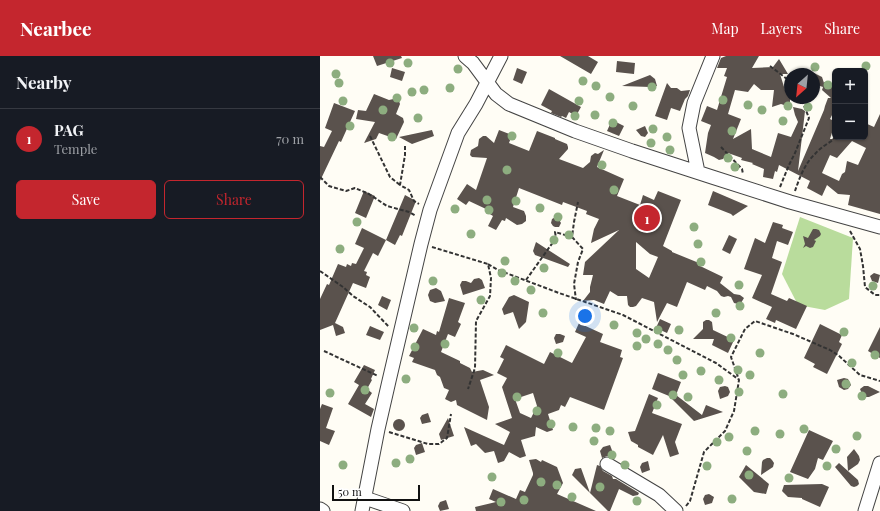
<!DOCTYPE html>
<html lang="en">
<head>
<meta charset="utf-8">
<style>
  :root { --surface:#171b24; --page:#20242c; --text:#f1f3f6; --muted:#9ea1a6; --line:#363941; --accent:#c4262e }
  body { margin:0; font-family:"Playfair Display",serif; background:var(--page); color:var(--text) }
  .controls { position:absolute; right:12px; top:12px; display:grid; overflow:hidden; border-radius:6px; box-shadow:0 1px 3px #0004 }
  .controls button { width:36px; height:36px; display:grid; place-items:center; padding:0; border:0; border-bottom:1px solid var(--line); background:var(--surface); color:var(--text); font:20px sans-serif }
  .compass { position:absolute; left:464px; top:12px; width:36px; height:36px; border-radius:50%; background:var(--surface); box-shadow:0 1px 3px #0004; rotate:207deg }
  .scale { position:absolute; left:12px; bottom:10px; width:88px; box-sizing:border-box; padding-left:4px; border:2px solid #111; border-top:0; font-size:11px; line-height:14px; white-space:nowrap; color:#111; -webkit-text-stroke:3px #fff; paint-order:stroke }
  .you { position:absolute; left:265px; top:260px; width:14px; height:14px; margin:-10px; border:3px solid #fff; border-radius:50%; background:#1a73e8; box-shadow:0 0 0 6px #1a73e833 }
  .badge { display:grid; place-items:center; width:26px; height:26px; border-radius:50%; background:var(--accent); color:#fff; font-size:13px; font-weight:700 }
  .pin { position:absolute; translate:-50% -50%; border:2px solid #fff; box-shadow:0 1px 4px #0006 }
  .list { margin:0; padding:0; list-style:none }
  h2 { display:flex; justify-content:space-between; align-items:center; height:52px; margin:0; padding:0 16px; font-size:17px }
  h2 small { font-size:13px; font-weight:400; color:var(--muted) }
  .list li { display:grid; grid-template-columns:26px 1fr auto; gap:12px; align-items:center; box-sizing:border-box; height:60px; padding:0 16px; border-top:1px solid var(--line) }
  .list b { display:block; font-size:15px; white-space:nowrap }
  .list p { margin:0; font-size:13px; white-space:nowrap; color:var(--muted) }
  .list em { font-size:13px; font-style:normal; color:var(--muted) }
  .actions { display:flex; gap:8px; padding:12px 16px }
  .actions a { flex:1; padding:9px 0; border:1px solid var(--accent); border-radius:6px; text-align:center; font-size:14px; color:var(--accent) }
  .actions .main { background:var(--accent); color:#fff }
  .map { position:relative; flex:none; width:560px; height:455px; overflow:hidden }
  header { display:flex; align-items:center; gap:24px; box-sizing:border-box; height:56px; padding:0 20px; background:var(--accent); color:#fff }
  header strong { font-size:19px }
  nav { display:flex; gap:22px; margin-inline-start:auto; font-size:14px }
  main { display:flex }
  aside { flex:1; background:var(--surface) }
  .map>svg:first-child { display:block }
  .forest { fill:#b9dc9c }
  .building { fill:#5a524d; fill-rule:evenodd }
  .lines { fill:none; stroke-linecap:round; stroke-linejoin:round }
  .street-casing { stroke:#444; stroke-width:15 }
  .path { stroke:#333; stroke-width:2; stroke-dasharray:4 2; stroke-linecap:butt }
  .street { stroke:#fff; stroke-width:13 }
  .tree { fill:#8dad7f }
</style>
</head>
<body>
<header>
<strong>Nearbee</strong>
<nav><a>Map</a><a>Layers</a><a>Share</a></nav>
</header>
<main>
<aside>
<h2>Nearby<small></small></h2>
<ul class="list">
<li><span class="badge">1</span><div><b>PAG</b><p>Temple</p></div><em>70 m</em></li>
</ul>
<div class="actions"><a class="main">Save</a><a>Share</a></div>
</aside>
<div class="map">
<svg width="560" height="455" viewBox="0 0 560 455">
  <rect width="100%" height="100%" fill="#fffdf5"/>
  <path class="forest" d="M480 161 533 182 529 243 505 254 478 249 462 218Z"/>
  <path class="building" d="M53 0H81L82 2 57 10Z
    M240 0H268L278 6 271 18Z
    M406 0H439L432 12 453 11 459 3 468 18H460L465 34 470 36V51L461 48 452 51 454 34H441L434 28 428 36 415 34 408 58 421 63 413 83 431 73 432 93 451 101 458 77 471 81 478 66 475 59 473 51 482 53 485 55 478 115 504 54 505 50 508 42H511L502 34 503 31 494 28V17L502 21 504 27V26L512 28 515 37V53L510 63 512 64 514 70 510 83H524L529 84 523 81H545V67L554 71 560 58V158L528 149 530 139 518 138 507 129 502 140 487 132 490 125 459 109 457 116 455 115 453 123 443 121 444 113 432 108 433 107 421 104 422 102 408 97 403 103 399 104 394 101 385 97 388 77 391 69 381 65 387 50 397 54 407 21 404 20 407 12H397L401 2ZM532 85 546 92 538 109 527 105 525 116 522 118 519 125 502 117 510 99 517 102Z
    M297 5 315 7 314 18 296 16Z
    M72 12 85 16 82 25 70 21Z
    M197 12 207 16 202 28 193 24Z
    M330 19 335 23 337 30 330 31 302 30Z
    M347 27 351 32H357L361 35 370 34 368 40 365 43 360 55 351 52 347 64 335 60Z
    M229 33 261 51 256 60 249 56 246 62 242 60 241 61 231 57 232 55 221 49Z
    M54 38 69 44 78 42 80 48 76 58 83 62 84 66 76 83 59 77 56 83 44 87 55 66 36 63 38 54 46 55Z
    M14 47 35 55 21 86 19 85 0 125V90L4 91 12 75 5 72Z
    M292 64 304 70 299 80 287 75Z
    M325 70 328 77 325 81 321 80 316 74Z
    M112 74 114 80 92 88 79 81Z
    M179 74 192 79 189 87 209 95 217 75 235 82V83L247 88 248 91V93L239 103 263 112 270 106 271 100 275 97 278 98 284 94 277 111 304 123 297 140 320 149 323 139 334 144 338 135 361 144 343 190 352 195V196L379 207 378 209 403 221 400 227 414 238 420 239 424 242 421 247 418 248 414 247 411 241 408 240 404 241 401 240 397 235 387 230 385 234 367 226 357 251 347 247 337 266 334 246 322 242 316 250 313 251H310L308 249 307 240H298L290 235 284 248 274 244 263 245 270 236V231L273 219H263L265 206 299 174 271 187 274 173 279 163 266 158 267 155 243 146 242 149 199 132 193 151 204 155 206 160V165L202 168 197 169 186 162 185 165 182 164 176 174 168 170 173 160 165 155 166 153 149 145 146 149 137 143 147 128 156 134 167 102 152 101 150 99 151 94 158 90 159 83 163 80H166L174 87ZM316 186 330 198 338 201 329 222 316 213Z
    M44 135 55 140 46 162 35 157Z
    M393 135 428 150 413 160 411 158 388 149Z
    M85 139 96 145 82 180 80 179 75 189 66 184 58 200 53 197 44 215 47 216 46 219 50 221 46 232 33 227 15 267 23 271 25 277 16 280 13 269 0 274V243L7 228 9 229 18 208 26 211 27 208 31 210 32 207 36 208 44 192 35 188 42 172 66 184Z
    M237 160 241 167 239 171H235L233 170 231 167 232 163Z
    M453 166 463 169 462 172 473 176 468 189 457 185 452 202 462 206 451 238 467 245 469 242 487 250 476 273 456 264 455 267 446 263 452 251 432 242 442 219 424 213 435 182 445 187Z
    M493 173H496L499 174 501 178 500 180 494 184 496 185 493 191 490 192 486 190 483 192 485 188 483 180 488 182Z
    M409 179 417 183 410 198 402 194Z
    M216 186 250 208 248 211 215 199 213 195Z
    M554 217 560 219 558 227 552 225 550 220Z
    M159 222 162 224 165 232 143 239 140 229 142 225H146L151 227 154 223Z
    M116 232 121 235 125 245 115 247 110 245 108 239 110 234Z
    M194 239 209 246 206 266 199 273 193 256 184 259 182 253 189 241Z
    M62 240 71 244 67 254 58 249Z
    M129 242 145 247 138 266 141 268 135 281 128 278 121 296 140 305V307L150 312 152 316 163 314 174 319 160 324 169 351 167 364 137 349 136 344 131 346 125 343 129 334 124 332 120 321 117 319 115 314 92 306 94 302 89 300 103 273 116 279 117 275 119 276Z
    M340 263 351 268 347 277 336 272Z
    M386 264H389L392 266 393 274 414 284 408 297 392 289 394 283H373L383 273V266Z
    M259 267 283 278 280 286 302 294 300 301 303 302 284 354 250 341 245 351 241 349 239 354 228 358 233 374 227 376 216 371 215 380 201 384 206 400 200 402 189 396 184 405 178 407 174 395 165 397 156 388 151 390 144 371 184 389 190 376 175 368 192 362 182 331 187 322 177 317 184 303 180 301 186 289 224 308 230 296 252 307 266 281 255 276ZM213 337 217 350 211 362 200 357 195 343Z
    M500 268 522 279 519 286 522 288 507 318 493 311 495 308 484 302Z
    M50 270 64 276 60 284 46 279Z
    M560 271V302L548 295Z
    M236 278H240L245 280 243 286 236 288 234 282Z
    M44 309 55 314 51 323 52 324 47 333 52 337 45 348 54 353 51 361 28 348 39 329 34 326Z
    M338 317 361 326 356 339 382 359 386 349 403 356 374 365 352 343 354 342 332 333Z
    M524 322 528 323 531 329 528 333 524 334 519 331 517 324Z
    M405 330 408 331 410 336 408 340 400 343 398 335 400 331Z
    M544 330H548L560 336 549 341H545L542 338 540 333Z
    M329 338 338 342 332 357 362 368 355 386 359 398 350 401 343 379 333 399 318 391V389L311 385 308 376 315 375Z
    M2 348 13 352 6 372 15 375 9 389 0 385V353Z
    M108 357 111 366 102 368 100 362 102 359Z
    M128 362 134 380 121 384 119 378Z
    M73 369a6 6 0 1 1 12 0a6 6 0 1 1-12 0Z
    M489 374 513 385 503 404 498 402 495 413 488 423 470 416Z
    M102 387 105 396 96 399 94 392 96 389Z
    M290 389 293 397 291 400H287L282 402 280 395 283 391Z
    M534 393 539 400 540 404 538 408 528 415 527 401Z
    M447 402H450L452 404 454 407 453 411 441 419 442 406 443 404Z
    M216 403 221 406 222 404 237 411 243 427 237 438 276 455H156L155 451 176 446 169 443 173 433 196 443 200 434 205 436 213 419V417L209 404Z
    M328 405 330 414 322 417 320 411 322 407Z
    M519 407 538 424 539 428 537 430 534 431 531 430 515 411Z
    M277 409 280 410 283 415 292 420 293 423H296L319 437 318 439 313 440 299 433 290 455H288L270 437Z
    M426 409 449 428 446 438 434 436 419 421Z
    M261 412 270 437 252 419 255 413Z
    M502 428 509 431 500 451 482 443V442L468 441 462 435 464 429Z
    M389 438 394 441 392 447 385 449 383 443 385 439Z
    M126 444 129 453 120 455 118 450 120 446Z"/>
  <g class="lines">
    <g class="street-casing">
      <path id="street" d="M145 0 153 7 176 38 189 48 255 75 312 95 392 121 470 146 560 171
        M378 116 369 72 374 47 393 0
        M287 408 339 439 356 455
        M45 442 83 455
        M0 453 3 455
        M42 455 58 373 69 325 101 188 110 154 138 77 156 48 181 0
        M545 455 560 407"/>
    </g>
    <path class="path" d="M450 10 467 23 470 27
      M50 80 70 121 80 129
      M85 90V99L80 129 89 134 94 145 99 148
      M401 91 422 113 423 118
      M0 121 9 130 26 135 35 132 49 138 67 150 89 156 96 160
      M460 131 469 109 475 97 489 62 481 42
      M475 135C479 123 485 107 495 98 500 92 507 88 513 84L515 80
      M530 175 540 193 543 210 545 231 555 239H560
      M252 181 263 193 258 206 254 228 256 244
      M112 191 168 208 171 222 170 240 156 265 155 312 148 333
      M168 208 178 214 239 237 303 259 396 307 418 323
      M0 215 23 231 33 240 50 251 69 271
      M206 224 236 182 235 176 252 181 254 166 258 146
      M4 295 58 320
      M69 376 108 388H119L127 382 131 358
      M366 450 370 445 384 396 405 375 414 355 419 324 411 301 425 273 435 265 473 278 510 294 518 299 540 319 560 325"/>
    <use href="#street" class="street"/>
  </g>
  <g class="tree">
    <circle cx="70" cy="7" r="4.5"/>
    <circle cx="88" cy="7" r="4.5"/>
    <circle cx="546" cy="10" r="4.5"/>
    <circle cx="495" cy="11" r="4.5"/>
    <circle cx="138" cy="13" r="4.5"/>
    <circle cx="16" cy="18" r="4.5"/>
    <circle cx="263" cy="25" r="4.5"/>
    <circle cx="19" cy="27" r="4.5"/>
    <circle cx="508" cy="29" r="4.5"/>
    <circle cx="276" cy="30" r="4.5"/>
    <circle cx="332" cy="31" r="4.5"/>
    <circle cx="130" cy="32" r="4.5"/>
    <circle cx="104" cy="34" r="4.5"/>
    <circle cx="92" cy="36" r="4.5"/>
    <circle cx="290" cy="41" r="4.5"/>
    <circle cx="77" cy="42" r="4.5"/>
    <circle cx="403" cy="44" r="4.5"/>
    <circle cx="23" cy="45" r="4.5"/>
    <circle cx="259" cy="45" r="4.5"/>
    <circle cx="428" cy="49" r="4.5"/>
    <circle cx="313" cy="50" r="4.5"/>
    <circle cx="468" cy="50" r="4.5"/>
    <circle cx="488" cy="51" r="4.5"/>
    <circle cx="63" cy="54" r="4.5"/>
    <circle cx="442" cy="54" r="4.5"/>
    <circle cx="275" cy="59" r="4.5"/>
    <circle cx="255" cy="60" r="4.5"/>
    <circle cx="98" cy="62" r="4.5"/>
    <circle cx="463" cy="65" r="4.5"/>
    <circle cx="293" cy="67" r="4.5"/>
    <circle cx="30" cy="70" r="4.5"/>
    <circle cx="333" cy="73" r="4.5"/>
    <circle cx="412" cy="75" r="4.5"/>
    <circle cx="192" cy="80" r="4.5"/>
    <circle cx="72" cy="81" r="4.5"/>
    <circle cx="347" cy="81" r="4.5"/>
    <circle cx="331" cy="87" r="4.5"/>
    <circle cx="350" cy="94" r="4.5"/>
    <circle cx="408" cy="102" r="4.5"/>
    <circle cx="282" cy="109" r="4.5"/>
    <circle cx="415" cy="111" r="4.5"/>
    <circle cx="187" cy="114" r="4.5"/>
    <circle cx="294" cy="134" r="4.5"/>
    <circle cx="167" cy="144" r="4.5"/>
    <circle cx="196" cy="145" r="4.5"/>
    <circle cx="220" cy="152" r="4.5"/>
    <circle cx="135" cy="153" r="4.5"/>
    <circle cx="169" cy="154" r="4.5"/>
    <circle cx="238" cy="161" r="4.5"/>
    <circle cx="37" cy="166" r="4.5"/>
    <circle cx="374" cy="171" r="4.5"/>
    <circle cx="151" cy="178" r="4.5"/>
    <circle cx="249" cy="179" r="4.5"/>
    <circle cx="234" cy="184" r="4.5"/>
    <circle cx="378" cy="188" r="4.5"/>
    <circle cx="20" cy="193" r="4.5"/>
    <circle cx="185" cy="205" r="4.5"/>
    <circle cx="381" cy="206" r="4.5"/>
    <circle cx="224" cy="212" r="4.5"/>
    <circle cx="182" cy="217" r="4.5"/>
    <circle cx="113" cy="225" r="4.5"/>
    <circle cx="195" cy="225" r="4.5"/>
    <circle cx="419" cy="229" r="4.5"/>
    <circle cx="553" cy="230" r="4.5"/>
    <circle cx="211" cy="234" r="4.5"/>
    <circle cx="161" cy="244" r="4.5"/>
    <circle cx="420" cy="250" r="4.5"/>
    <circle cx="223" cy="257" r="4.5"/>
    <circle cx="396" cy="257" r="4.5"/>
    <circle cx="294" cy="269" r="4.5"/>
    <circle cx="94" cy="272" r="4.5"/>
    <circle cx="338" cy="274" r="4.5"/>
    <circle cx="359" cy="274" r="4.5"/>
    <circle cx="524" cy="276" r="4.5"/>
    <circle cx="317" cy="277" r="4.5"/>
    <circle cx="411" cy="282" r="4.5"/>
    <circle cx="326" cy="283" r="4.5"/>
    <circle cx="125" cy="288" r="4.5"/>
    <circle cx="338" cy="288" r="4.5"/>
    <circle cx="317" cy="290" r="4.5"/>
    <circle cx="95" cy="291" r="4.5"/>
    <circle cx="348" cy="294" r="4.5"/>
    <circle cx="238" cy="297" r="4.5"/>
    <circle cx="440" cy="297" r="4.5"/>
    <circle cx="555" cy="299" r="4.5"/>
    <circle cx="357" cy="304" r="4.5"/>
    <circle cx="532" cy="307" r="4.5"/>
    <circle cx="418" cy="314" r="4.5"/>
    <circle cx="381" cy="315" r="4.5"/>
    <circle cx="363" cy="319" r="4.5"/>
    <circle cx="430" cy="319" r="4.5"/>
    <circle cx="86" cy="323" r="4.5"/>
    <circle cx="399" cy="324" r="4.5"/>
    <circle cx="526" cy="328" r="4.5"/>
    <circle cx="45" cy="334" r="4.5"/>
    <circle cx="419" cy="336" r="4.5"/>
    <circle cx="10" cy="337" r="4.5"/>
    <circle cx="463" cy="338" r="4.5"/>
    <circle cx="353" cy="339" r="4.5"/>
    <circle cx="542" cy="340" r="4.5"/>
    <circle cx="197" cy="341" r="4.5"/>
    <circle cx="368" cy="341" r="4.5"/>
    <circle cx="337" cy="349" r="4.5"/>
    <circle cx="217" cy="355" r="4.5"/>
    <circle cx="231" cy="368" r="4.5"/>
    <circle cx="253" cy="371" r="4.5"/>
    <circle cx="276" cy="372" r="4.5"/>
    <circle cx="484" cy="373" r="4.5"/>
    <circle cx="290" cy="375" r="4.5"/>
    <circle cx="435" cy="375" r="4.5"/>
    <circle cx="460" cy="378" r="4.5"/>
    <circle cx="537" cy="380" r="4.5"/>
    <circle cx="409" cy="381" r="4.5"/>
    <circle cx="274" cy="385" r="4.5"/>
    <circle cx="397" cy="386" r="4.5"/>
    <circle cx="516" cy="393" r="4.5"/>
    <circle cx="427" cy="395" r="4.5"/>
    <circle cx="292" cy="399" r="4.5"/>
    <circle cx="90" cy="403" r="4.5"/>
    <circle cx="76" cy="407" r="4.5"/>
    <circle cx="23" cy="409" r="4.5"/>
    <circle cx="305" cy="409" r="4.5"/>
    <circle cx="387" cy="410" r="4.5"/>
    <circle cx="507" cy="410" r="4.5"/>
    <circle cx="429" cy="419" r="4.5"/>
    <circle cx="172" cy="421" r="4.5"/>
    <circle cx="469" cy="422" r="4.5"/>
    <circle cx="221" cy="426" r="4.5"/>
    <circle cx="237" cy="429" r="4.5"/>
    <circle cx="280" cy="431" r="4.5"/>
    <circle cx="252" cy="441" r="4.5"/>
    <circle cx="412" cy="443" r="4.5"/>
    <circle cx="204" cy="444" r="4.5"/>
    <circle cx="317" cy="445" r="4.5"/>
    <circle cx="181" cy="446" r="4.5"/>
  </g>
</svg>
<div class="controls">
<button>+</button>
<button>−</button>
</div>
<svg class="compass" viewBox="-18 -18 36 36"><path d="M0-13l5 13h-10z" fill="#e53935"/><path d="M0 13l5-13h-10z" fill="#9ea1a6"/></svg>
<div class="scale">50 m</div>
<div class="you"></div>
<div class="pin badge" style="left:327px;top:162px">1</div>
</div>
</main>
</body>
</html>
